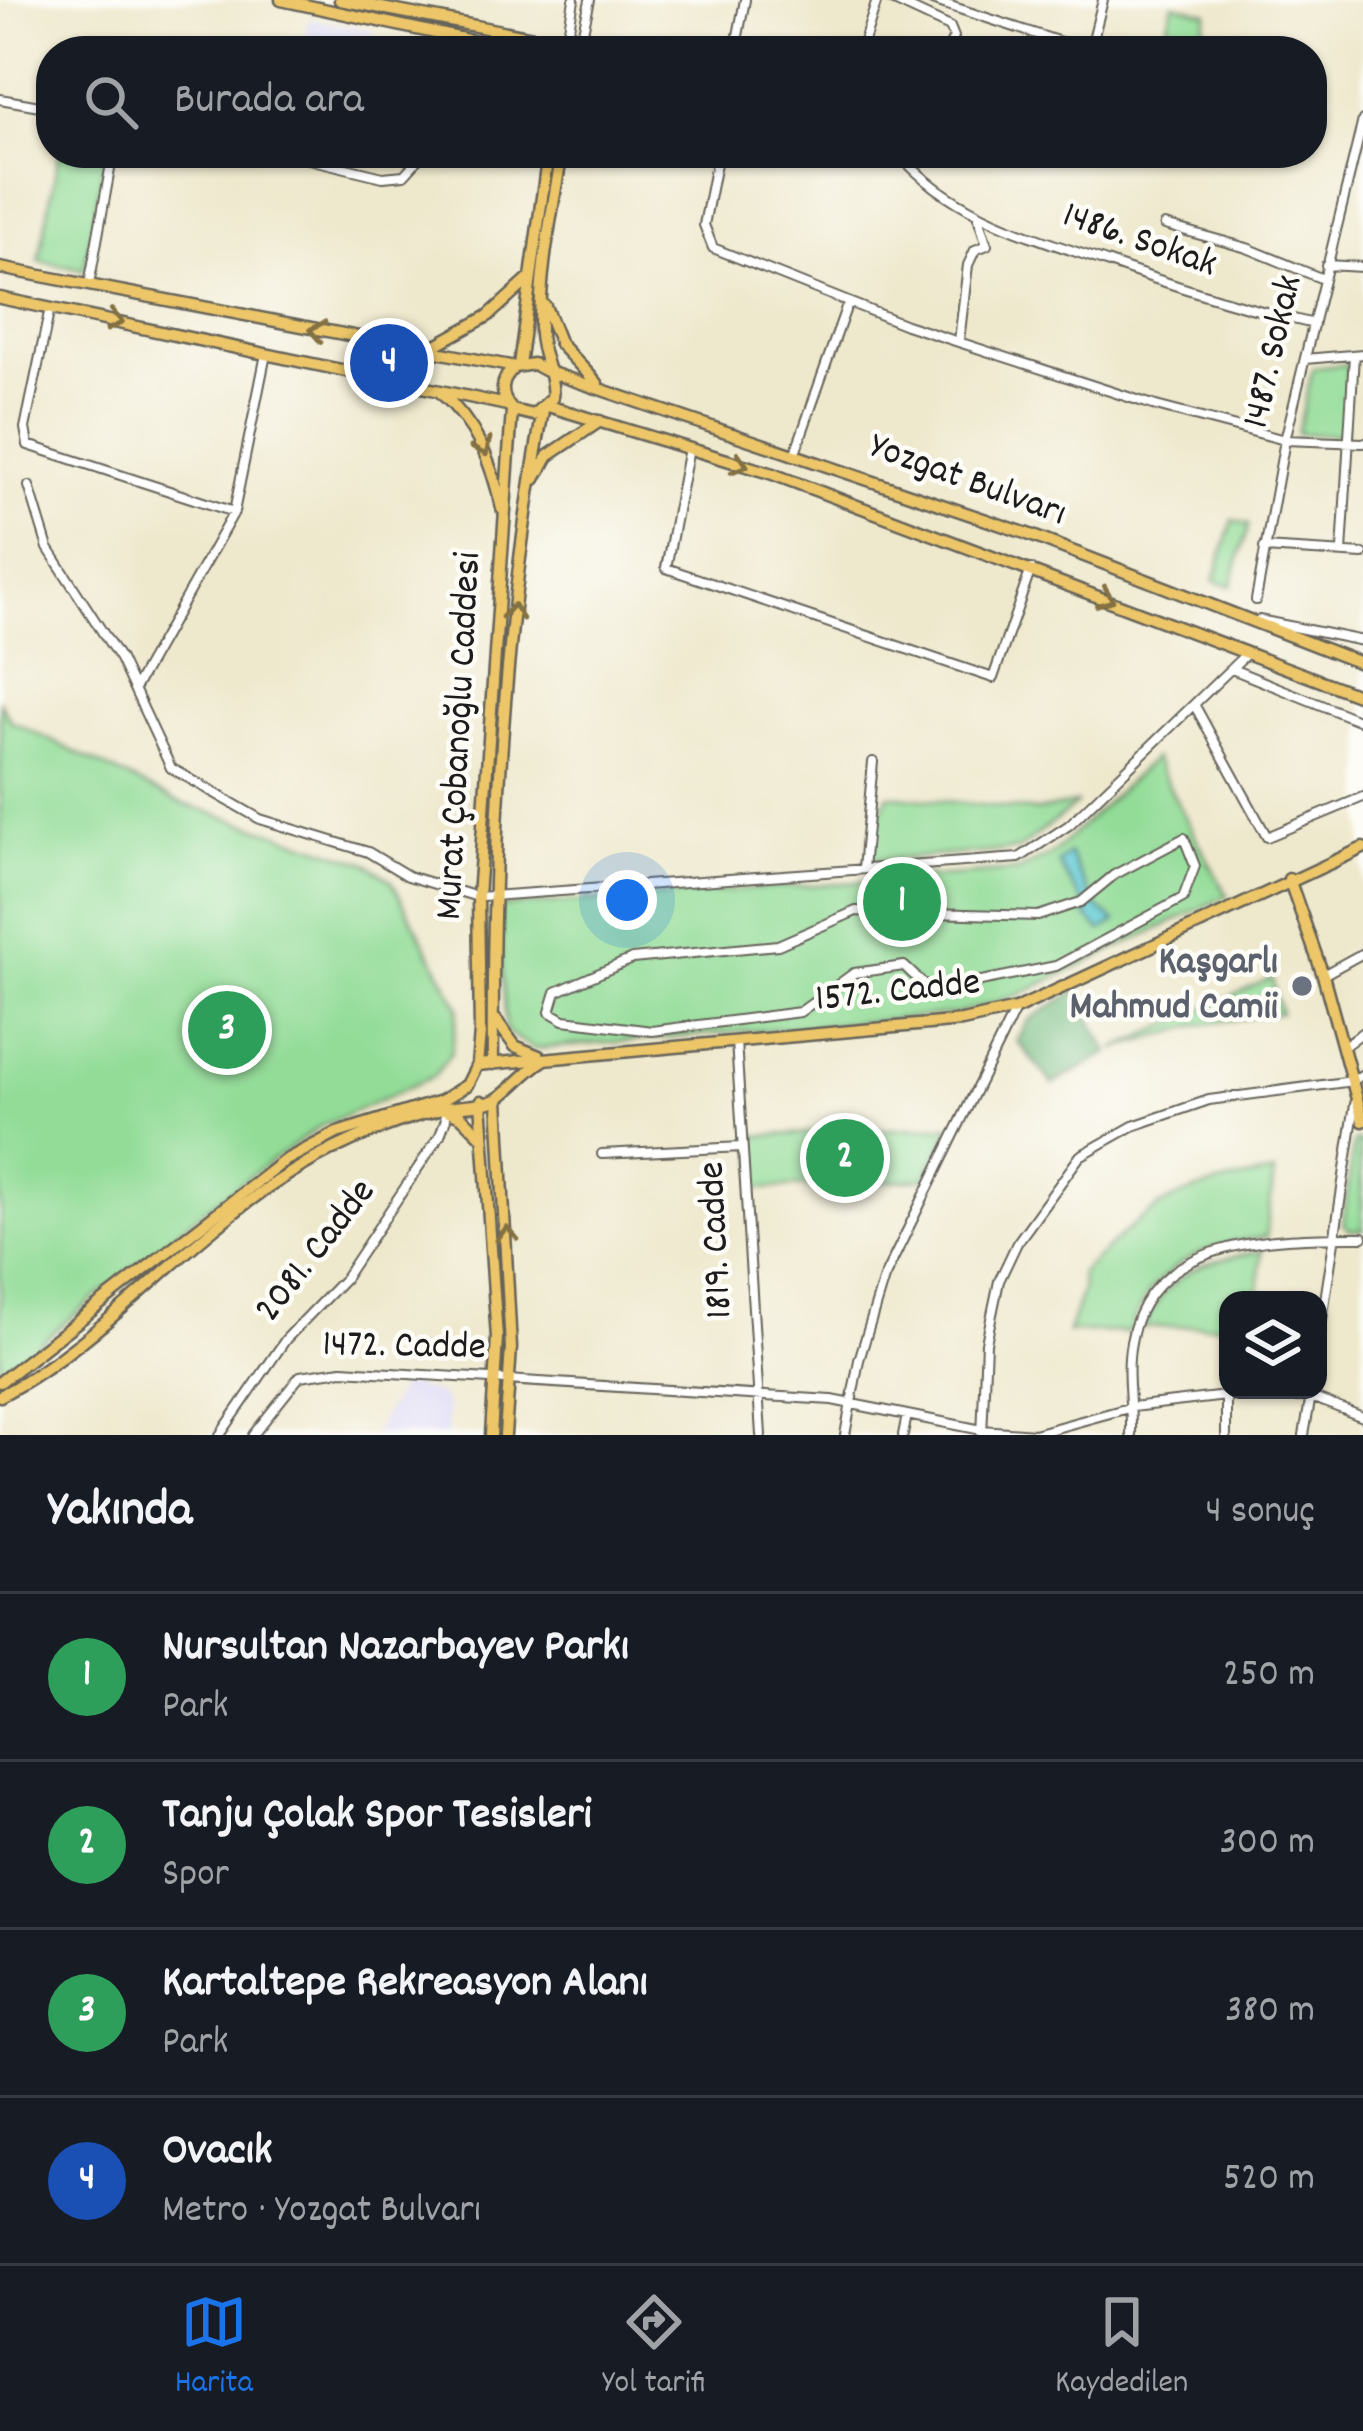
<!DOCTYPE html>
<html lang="tr">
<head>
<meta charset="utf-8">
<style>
  :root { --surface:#171b24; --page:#242831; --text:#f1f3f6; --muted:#9ea1a6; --line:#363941; --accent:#1a73e8 }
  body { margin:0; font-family:Dekko,sans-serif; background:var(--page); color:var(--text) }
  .controls { position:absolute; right:36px; bottom:36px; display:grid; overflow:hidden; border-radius:24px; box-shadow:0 3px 9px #0004 }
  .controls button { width:108px; height:108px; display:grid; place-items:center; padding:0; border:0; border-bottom:3px solid var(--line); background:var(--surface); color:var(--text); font:60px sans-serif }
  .you { position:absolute; left:627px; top:900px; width:42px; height:42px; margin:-30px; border:9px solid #fff; border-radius:50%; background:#1a73e8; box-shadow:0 0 0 18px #1a73e833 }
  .badge { display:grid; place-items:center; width:78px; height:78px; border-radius:50%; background:var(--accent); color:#fff; font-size:39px; font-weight:700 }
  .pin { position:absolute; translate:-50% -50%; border:6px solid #fff; box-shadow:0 3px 12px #0006 }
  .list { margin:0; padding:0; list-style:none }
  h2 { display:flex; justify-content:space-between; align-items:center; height:156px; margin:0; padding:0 48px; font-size:51px }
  h2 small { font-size:39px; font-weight:400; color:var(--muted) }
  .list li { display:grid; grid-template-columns:78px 1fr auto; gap:36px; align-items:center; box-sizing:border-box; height:168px; padding:0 48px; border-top:3px solid var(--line) }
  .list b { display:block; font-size:45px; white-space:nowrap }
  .list p { margin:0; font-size:39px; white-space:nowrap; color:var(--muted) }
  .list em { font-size:39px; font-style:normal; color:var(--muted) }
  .icon { flex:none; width:66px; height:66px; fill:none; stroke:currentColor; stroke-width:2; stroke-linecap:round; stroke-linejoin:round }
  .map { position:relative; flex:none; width:1363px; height:1435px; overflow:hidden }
  .search { position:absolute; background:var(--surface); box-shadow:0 3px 9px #0004; left:36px; right:36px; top:36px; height:132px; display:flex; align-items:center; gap:30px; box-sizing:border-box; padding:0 42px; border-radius:48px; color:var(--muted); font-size:45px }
  .sheet { height:828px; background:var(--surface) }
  nav { display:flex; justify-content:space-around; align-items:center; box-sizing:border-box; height:168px; border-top:3px solid var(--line); background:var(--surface); font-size:33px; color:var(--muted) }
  nav a { display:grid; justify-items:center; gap:6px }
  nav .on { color:var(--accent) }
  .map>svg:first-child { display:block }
  .built { fill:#dad6f7 }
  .green { fill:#92dc97; stroke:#577c5a; stroke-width:3 }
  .forest { fill:#75bc80; stroke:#486c4e; stroke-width:3 }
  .water { fill:#5dcad3; stroke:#3c7378; stroke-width:3 }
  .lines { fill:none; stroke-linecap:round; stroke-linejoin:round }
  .minor-casing { stroke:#66635a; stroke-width:12 }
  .major-casing { stroke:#66635a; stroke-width:15 }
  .minor { stroke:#fff; stroke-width:8 }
  .major { stroke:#ecc669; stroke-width:10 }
  .oneway { stroke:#847142 }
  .worship-dot { fill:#6b7280; stroke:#fdfcf7; stroke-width:4.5 }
  .labels { text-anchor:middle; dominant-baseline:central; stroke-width:9; stroke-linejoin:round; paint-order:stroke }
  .street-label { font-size:39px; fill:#1c1c1c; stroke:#fdfcf7 }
  .worship-label { font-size:39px; font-weight:bold; fill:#5b616d; stroke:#fdfcf7; text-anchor:end }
</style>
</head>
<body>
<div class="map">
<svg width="1363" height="1435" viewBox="0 0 1363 1435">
  <rect width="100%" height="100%" fill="#fdfcf7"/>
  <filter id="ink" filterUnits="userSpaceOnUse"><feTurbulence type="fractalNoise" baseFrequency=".00833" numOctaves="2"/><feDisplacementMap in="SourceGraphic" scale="24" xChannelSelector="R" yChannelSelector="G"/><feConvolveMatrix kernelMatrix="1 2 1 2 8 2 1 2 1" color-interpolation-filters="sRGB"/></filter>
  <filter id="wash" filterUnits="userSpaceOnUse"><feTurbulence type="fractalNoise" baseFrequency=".004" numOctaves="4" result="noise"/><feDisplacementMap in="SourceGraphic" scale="48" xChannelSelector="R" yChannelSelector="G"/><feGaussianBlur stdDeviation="2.7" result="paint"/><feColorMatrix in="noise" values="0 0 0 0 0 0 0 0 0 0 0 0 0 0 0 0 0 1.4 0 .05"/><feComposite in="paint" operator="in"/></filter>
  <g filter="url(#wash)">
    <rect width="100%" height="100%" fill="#eee8cc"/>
    <path class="built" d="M309 19 374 30 371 51H303Z
      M402 1383 440 1395 447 1406 448 1435H373Z"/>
    <path class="green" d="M1173 4 1208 13 1198 51H1161Z
      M59 153H106L84 270 39 261Z
      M1348 364 1344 435 1297 434 1313 368Z
      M1233 520 1249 525 1231 586 1214 581Z
      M0 702 11 721 178 802 365 862 391 880 459 1007 451 1053 434 1076 319 1127 206 1208 19 1360 0 1369Z
      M1154 758 1227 896 1016 996 956 1014 533 1049 506 1031 498 907 1018 871 1052 854Z
      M889 795 1036 811 1078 803 1018 850 871 861 870 837Z
      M1272 978 1280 1013 1198 1025 1114 1049Z
      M952 1126 924 1179 756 1189 754 1136Z
      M1360 1141 1363 1230H1350L1343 1224 1354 1142Z
      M1274 1173 1266 1237C1203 1244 1150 1267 1130 1332H1068L1082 1291 1081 1273C1156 1201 1170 1191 1274 1173Z
      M1262 1251 1258 1300H1228V1324L1144 1328C1168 1269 1205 1261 1262 1251Z"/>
    <path class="forest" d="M1076 991 1109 1053 1053 1084 1017 1041 1029 1020Z"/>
    <path class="water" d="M1069 853 1095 905 1116 922 1101 931 1086 916 1087 909 1058 863Z"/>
  </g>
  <g filter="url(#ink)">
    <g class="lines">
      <g class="minor-casing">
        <path id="minor" d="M892 0 950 27 954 37 947 51
          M932 0 1088 51
          M580 45 590 0
          M449 51 452 36
          M565 51 574 0
          M735 51 745 0
          M861 51 877 0
          M1090 51 1103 0
          M0 99 51 108
          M284 153 383 177 404 175 424 153
          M718 153 704 225 713 248 906 325 1156 406 1285 440 1363 443
          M898 153C954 217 1031 236 1109 263 1177 287 1243 308 1314 324
          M1165 225 1247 248 1323 279
          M1326 265 1363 267
          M89 285 113 153
          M50 308 25 428 28 445 234 512
          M959 341 968 265 975 250 987 245 978 217
          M1305 359 1363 354
          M689 448 666 568 993 678 1031 569
          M795 453 848 302
          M29 486 48 548 120 659 171 768 260 819 368 852 408 876 478 897 1019 858 1069 825 1245 655
          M1264 548 1363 554
          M1342 552 1354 355
          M1256 600 1285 440 1363 120
          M1259 620 1363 641
          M1232 669 1363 722
          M134 689 234 512 266 354
          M1195 706 1267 837 1363 797
          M1184 838 1195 866 1183 898 1056 966 931 991 904 966 854 973 800 1012 652 1031 564 1020 550 1012 556 992 632 959 778 945 856 911 1038 916 1081 902 1114 875Z
          M863 869 873 762
          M1323 975 1363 953
          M736 1041 761 1435
          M1343 1047 1363 1032
          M602 1154 742 1147
          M1318 1346 1355 1104
          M220 1435 286 1339 344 1279 440 1135 446 1119 443 1108
          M253 1435 300 1376 342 1370 832 1400 982 1430 1034 1434 1132 1407 1226 1396 1311 1397 1363 1417
          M845 1435 859 1360 884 1278 1015 1010
          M903 1435 907 1415
          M982 1435 986 1343 999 1281 1017 1243 1080 1156 1133 1126 1209 1100 1353 1081 1363 1074
          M1131 1435C1132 1404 1125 1373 1131 1342 1150 1234 1279 1238 1363 1237
          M1226 1435V1396
          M1304 1435 1312 1390"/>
      </g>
      <g class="major-casing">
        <path id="major" d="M281 0 519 51
          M340 0 606 51
          M562 153C552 213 539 272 540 334 541 357 555 377 552 398L533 415 512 410C499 395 500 379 515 367L533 364 546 371 1025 533 1363 664
          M0 268 515 367
          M0 298 507 405
          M545 306 560 344 597 383
          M423 352 488 316 528 280
          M519 365 548 153
          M439 391C477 425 491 461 502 509
          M548 406 770 473 1363 697
          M535 479 548 456 600 421
          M1289 879 1323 975 1363 1121
          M496 1020 515 1046 539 1056
          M493 1064C491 845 503 626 543 411
          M477 1065 962 1021 1016 1009 1363 848
          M498 1099 511 1348 505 1435
          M481 1101 497 1338 491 1435
          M446 1110 461 1116 483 1138
          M0 1382 284 1161 337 1133 441 1101 467 1085 477 1065 480 1033 478 897 512 410
          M0 1396C102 1342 179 1246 275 1183 326 1149 382 1124 442 1109 458 1105 481 1107 495 1100 508 1094 525 1071 544 1060"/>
      </g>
      <use href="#minor" class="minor"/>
      <use href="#major" class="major"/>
    </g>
    <defs><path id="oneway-chevron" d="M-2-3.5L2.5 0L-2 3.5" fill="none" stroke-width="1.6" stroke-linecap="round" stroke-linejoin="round" transform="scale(3)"/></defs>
    <g class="oneway">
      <use href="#oneway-chevron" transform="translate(115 321) rotate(12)"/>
      <use href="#oneway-chevron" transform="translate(317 331) rotate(-169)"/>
      <use href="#oneway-chevron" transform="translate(483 448) rotate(65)"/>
      <use href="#oneway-chevron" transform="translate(740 464) rotate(17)"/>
      <use href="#oneway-chevron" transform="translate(1106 598) rotate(22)"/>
      <use href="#oneway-chevron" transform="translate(513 612) rotate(-85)"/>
      <use href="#oneway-chevron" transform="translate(507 1234) rotate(-93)"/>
    </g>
  </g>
  <circle class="worship-dot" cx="1302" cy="986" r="12"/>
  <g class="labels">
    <g class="street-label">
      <text transform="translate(1139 242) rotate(19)">1486. Sokak</text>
      <text transform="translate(1275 352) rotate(-77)">1487. Sokak</text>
      <text transform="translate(967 482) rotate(20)">Yozgat Bulvarı</text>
      <text transform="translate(461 736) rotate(-87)">Murat Çobanoğlu Caddesi</text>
      <text transform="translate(898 993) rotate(-6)">1572. Cadde</text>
      <text transform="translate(718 1240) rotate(-93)">1819. Cadde</text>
      <text transform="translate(317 1252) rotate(-52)">2081. Cadde</text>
      <text transform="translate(404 1348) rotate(1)">1472. Cadde</text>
    </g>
    <g class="worship-label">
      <text x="1278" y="964">Kaşgarlı<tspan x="1278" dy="45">Mahmud Camii</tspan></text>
    </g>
  </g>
</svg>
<div class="controls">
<button><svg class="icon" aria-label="layers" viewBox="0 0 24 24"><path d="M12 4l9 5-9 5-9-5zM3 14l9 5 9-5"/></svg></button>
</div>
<div class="you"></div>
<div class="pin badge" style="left:902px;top:902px;background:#2e9e5b">1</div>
<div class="pin badge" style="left:845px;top:1158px;background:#2e9e5b">2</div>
<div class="pin badge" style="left:227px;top:1030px;background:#2e9e5b">3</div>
<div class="pin badge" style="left:389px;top:363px;background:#1a4fb4">4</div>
<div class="search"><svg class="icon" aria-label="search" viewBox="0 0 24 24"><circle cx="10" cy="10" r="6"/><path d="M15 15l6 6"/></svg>Burada ara</div>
</div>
<section class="sheet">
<h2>Yakında<small>4 sonuç</small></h2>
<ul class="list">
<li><span class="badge" style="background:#2e9e5b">1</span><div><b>Nursultan Nazarbayev Parkı</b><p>Park</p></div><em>250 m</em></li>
<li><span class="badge" style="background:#2e9e5b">2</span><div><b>Tanju Çolak Spor Tesisleri</b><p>Spor</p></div><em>300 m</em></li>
<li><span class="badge" style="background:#2e9e5b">3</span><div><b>Kartaltepe Rekreasyon Alanı</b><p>Park</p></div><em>380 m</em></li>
<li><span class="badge" style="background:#1a4fb4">4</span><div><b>Ovacık</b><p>Metro · Yozgat Bulvarı</p></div><em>520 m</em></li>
</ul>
</section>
<nav>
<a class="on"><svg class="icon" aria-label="map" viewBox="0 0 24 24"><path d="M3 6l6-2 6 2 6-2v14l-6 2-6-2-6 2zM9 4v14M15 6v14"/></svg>Harita</a>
<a><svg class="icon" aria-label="directions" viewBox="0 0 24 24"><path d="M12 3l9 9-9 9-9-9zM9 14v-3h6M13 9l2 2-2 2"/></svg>Yol tarifi</a>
<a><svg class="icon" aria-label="saved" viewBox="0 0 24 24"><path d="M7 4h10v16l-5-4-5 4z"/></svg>Kaydedilen</a>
</nav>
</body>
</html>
